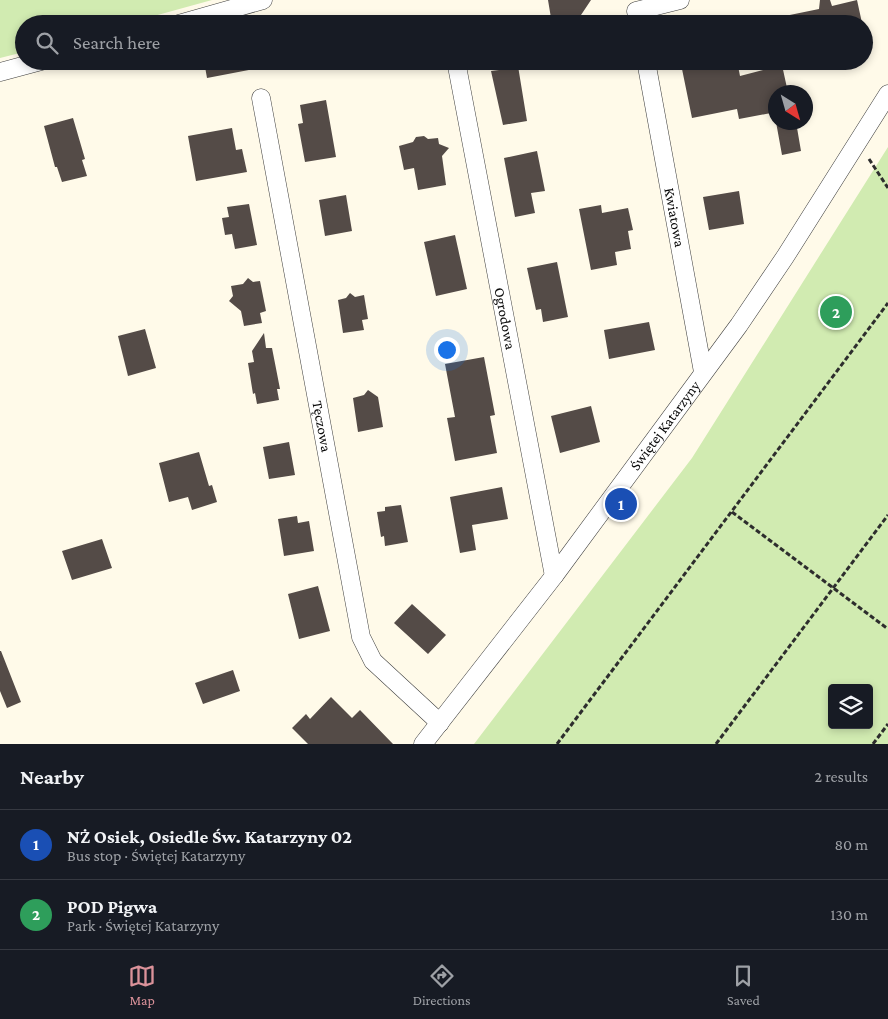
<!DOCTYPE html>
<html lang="en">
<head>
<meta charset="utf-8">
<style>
  :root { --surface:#171b24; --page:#20242c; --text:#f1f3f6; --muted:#9ea1a6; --line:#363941; --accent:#db929a }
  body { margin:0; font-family:"Crimson Pro",serif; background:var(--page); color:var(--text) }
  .controls { position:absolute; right:15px; bottom:15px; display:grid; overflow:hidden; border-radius:5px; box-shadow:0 2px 8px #0003 }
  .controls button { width:45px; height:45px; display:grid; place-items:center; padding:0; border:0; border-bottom:1px solid var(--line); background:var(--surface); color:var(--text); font:25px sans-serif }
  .compass { position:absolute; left:768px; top:85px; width:45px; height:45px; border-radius:50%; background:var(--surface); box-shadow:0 2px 8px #0003; rotate:143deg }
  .you { position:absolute; left:446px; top:349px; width:18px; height:18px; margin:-12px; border:4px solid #fff; border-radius:50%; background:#1a73e8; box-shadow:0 0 0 8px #1a73e833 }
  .badge { display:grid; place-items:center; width:32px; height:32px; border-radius:50%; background:var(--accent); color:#fff; font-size:16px; font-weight:700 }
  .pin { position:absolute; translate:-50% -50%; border:2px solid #fff; box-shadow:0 1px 5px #0006 }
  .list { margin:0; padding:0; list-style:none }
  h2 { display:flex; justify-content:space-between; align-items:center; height:65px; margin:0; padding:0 20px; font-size:21px }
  h2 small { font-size:16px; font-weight:400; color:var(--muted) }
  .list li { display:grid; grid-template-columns:32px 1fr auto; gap:15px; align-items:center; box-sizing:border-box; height:70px; padding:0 20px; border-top:1px solid var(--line) }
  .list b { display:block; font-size:19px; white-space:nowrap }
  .list p { margin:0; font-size:16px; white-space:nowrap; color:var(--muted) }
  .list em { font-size:16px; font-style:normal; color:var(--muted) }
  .icon { flex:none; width:28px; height:28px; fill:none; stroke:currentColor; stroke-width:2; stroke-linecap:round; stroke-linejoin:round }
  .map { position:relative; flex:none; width:888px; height:744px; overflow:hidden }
  .search { position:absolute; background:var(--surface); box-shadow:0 2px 8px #0003; left:15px; right:15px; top:15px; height:55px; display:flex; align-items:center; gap:12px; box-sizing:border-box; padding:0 18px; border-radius:28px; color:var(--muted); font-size:19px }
  .sheet { height:205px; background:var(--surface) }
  nav { display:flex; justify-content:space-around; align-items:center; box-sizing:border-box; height:70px; border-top:1px solid var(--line); background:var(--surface); font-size:14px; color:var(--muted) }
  nav a { display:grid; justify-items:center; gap:2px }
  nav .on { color:var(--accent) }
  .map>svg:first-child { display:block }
  .green { fill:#d1ebb1; fill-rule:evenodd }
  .building { fill:#544b47 }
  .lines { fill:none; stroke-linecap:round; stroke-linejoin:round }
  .minor-casing { stroke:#3e3e3e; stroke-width:19 }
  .path { stroke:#2d2d2d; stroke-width:3; stroke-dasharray:5 2.5; stroke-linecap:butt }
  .minor { stroke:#fff; stroke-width:18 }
  .labels { text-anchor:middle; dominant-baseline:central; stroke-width:5; stroke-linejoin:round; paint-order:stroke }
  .street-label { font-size:15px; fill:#0b0b0b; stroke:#fff }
</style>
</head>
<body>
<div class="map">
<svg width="888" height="744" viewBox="0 0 888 744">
  <rect width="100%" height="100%" fill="#fffae9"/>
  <path class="green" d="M0 0H212L125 24H24V52L0 58Z
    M888 147V744H474L692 458ZM832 688H869V725H832Z"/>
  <path class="building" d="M548 0H591L581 15 578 16 579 24H552Z
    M820 0H830L832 6 857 0 862 23 781 24 780 17 819 9Z
    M204 61H253L254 69 207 78Z
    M719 61H737L740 76 782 65 787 88 776 91V112L739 119 737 109 692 118 682 69Z
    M503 62 508 67 518 66 527 121 503 125 491 71 499 70Z
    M326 100 336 157 305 162 298 124 303 123 300 105Z
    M73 118 85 159 82 160 87 176 62 182 57 167H55L44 126Z
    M776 122H796L801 151 782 155Z
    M232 128 236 150 242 149 247 172 196 181 188 136Z
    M424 136 428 139 438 138 439 144 449 148 442 156 446 185 418 190 414 168 404 170 399 146 413 142 416 137Z
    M537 151 545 191 531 193 535 213 515 217 504 158Z
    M739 191 744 224 709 230 703 197Z
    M346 195 352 231 325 236 319 200Z
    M249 204 257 245 235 249 232 234 225 235 222 218 229 217 227 207Z
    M601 205 602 213 628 208 633 230 628 231 631 249 615 252 617 265 591 270 579 209Z
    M455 235 467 289 436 296 424 242Z
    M557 262 568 317 543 322 541 309 536 310 527 268Z
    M248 278 253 282 260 281 266 311 260 313 262 323 244 326 241 311 229 301 233 296 231 286 243 284Z
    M350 293 355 297 364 295 368 319 362 320 364 330 343 333 338 300 346 298Z
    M649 322 655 350 609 359 604 330Z
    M145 329 156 368 128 376 118 336Z
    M264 333 266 348H272L280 389H277L279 400 257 404 255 393 253 394 248 363 254 362 252 351Z
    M484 357 495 415 490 416 497 453 455 461 447 418 455 417 445 364Z
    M368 390 378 397 383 427 358 432 353 398 364 395Z
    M591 406 600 442 560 453 551 416Z
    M289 442 295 475 269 479 263 447Z
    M199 452 209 486 212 485 217 502 192 510 188 497 169 502 159 463Z
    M502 487 508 519 472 525 476 550 460 553 450 497Z
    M401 505 408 542 385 546 384 536 381 537 377 512 385 511V507Z
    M297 516 298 523 309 521 314 551 284 556 278 519Z
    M102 539 112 568 72 580 62 551Z
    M318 586 330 631 299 639 288 594Z
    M412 604 446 635 428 654 394 623Z
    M0 651H1L21 702 7 708 0 691Z
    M233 670 240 691 203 704 195 683Z
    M331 697 352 718 360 710 393 744H308L292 728 306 714 310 719Z"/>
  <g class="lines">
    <g class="minor-casing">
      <g id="minor">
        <path d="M179 24 263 0"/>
        <path d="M639 24 636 11 680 0"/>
        <path id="s1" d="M456 61 554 576"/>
        <path id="s2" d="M646 61 703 372"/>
        <path d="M0 72 41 61"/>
        <path id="s3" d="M261 98 361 637 373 661 440 723"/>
        <path id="s4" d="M423 744 554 576 739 325 785 257 888 94"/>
      </g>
    </g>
    <path class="path" d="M869 159 888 188
      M732 512 888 629
      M557 744 888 303
      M716 744 888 515
      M873 744 888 724"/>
    <use href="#minor" class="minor"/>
  </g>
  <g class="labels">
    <g class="street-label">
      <text stroke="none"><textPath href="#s2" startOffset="159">Kwiatowa</textPath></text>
      <text stroke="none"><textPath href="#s1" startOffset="262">Ogrodowa</textPath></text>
      <text stroke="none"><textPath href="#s4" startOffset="400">Świętej Katarzyny</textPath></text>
      <text stroke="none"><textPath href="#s3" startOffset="334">Tęczowa</textPath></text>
    </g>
  </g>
</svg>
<div class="controls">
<button><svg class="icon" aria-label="layers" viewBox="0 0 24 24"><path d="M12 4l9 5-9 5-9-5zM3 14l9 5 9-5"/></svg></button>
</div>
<svg class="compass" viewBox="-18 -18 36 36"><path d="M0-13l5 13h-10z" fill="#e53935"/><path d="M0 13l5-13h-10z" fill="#9ea1a6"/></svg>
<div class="you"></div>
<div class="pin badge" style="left:621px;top:504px;background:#1a4fb4">1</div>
<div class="pin badge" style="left:836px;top:312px;background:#2e9e5b">2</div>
<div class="search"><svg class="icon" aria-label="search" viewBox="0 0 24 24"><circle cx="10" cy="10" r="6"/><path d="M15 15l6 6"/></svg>Search here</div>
</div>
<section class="sheet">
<h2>Nearby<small>2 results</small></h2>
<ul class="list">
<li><span class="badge" style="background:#1a4fb4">1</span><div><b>NŻ Osiek, Osiedle Św. Katarzyny 02</b><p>Bus stop · Świętej Katarzyny</p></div><em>80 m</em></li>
<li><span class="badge" style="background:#2e9e5b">2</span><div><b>POD Pigwa</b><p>Park · Świętej Katarzyny</p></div><em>130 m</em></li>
</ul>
</section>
<nav>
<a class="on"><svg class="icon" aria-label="map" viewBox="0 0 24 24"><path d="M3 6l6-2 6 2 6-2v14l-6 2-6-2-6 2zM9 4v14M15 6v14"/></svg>Map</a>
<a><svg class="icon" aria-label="directions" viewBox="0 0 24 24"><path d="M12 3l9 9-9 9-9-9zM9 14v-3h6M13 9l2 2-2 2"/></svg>Directions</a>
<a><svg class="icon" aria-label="saved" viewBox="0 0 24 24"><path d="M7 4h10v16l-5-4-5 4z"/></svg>Saved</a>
</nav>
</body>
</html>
